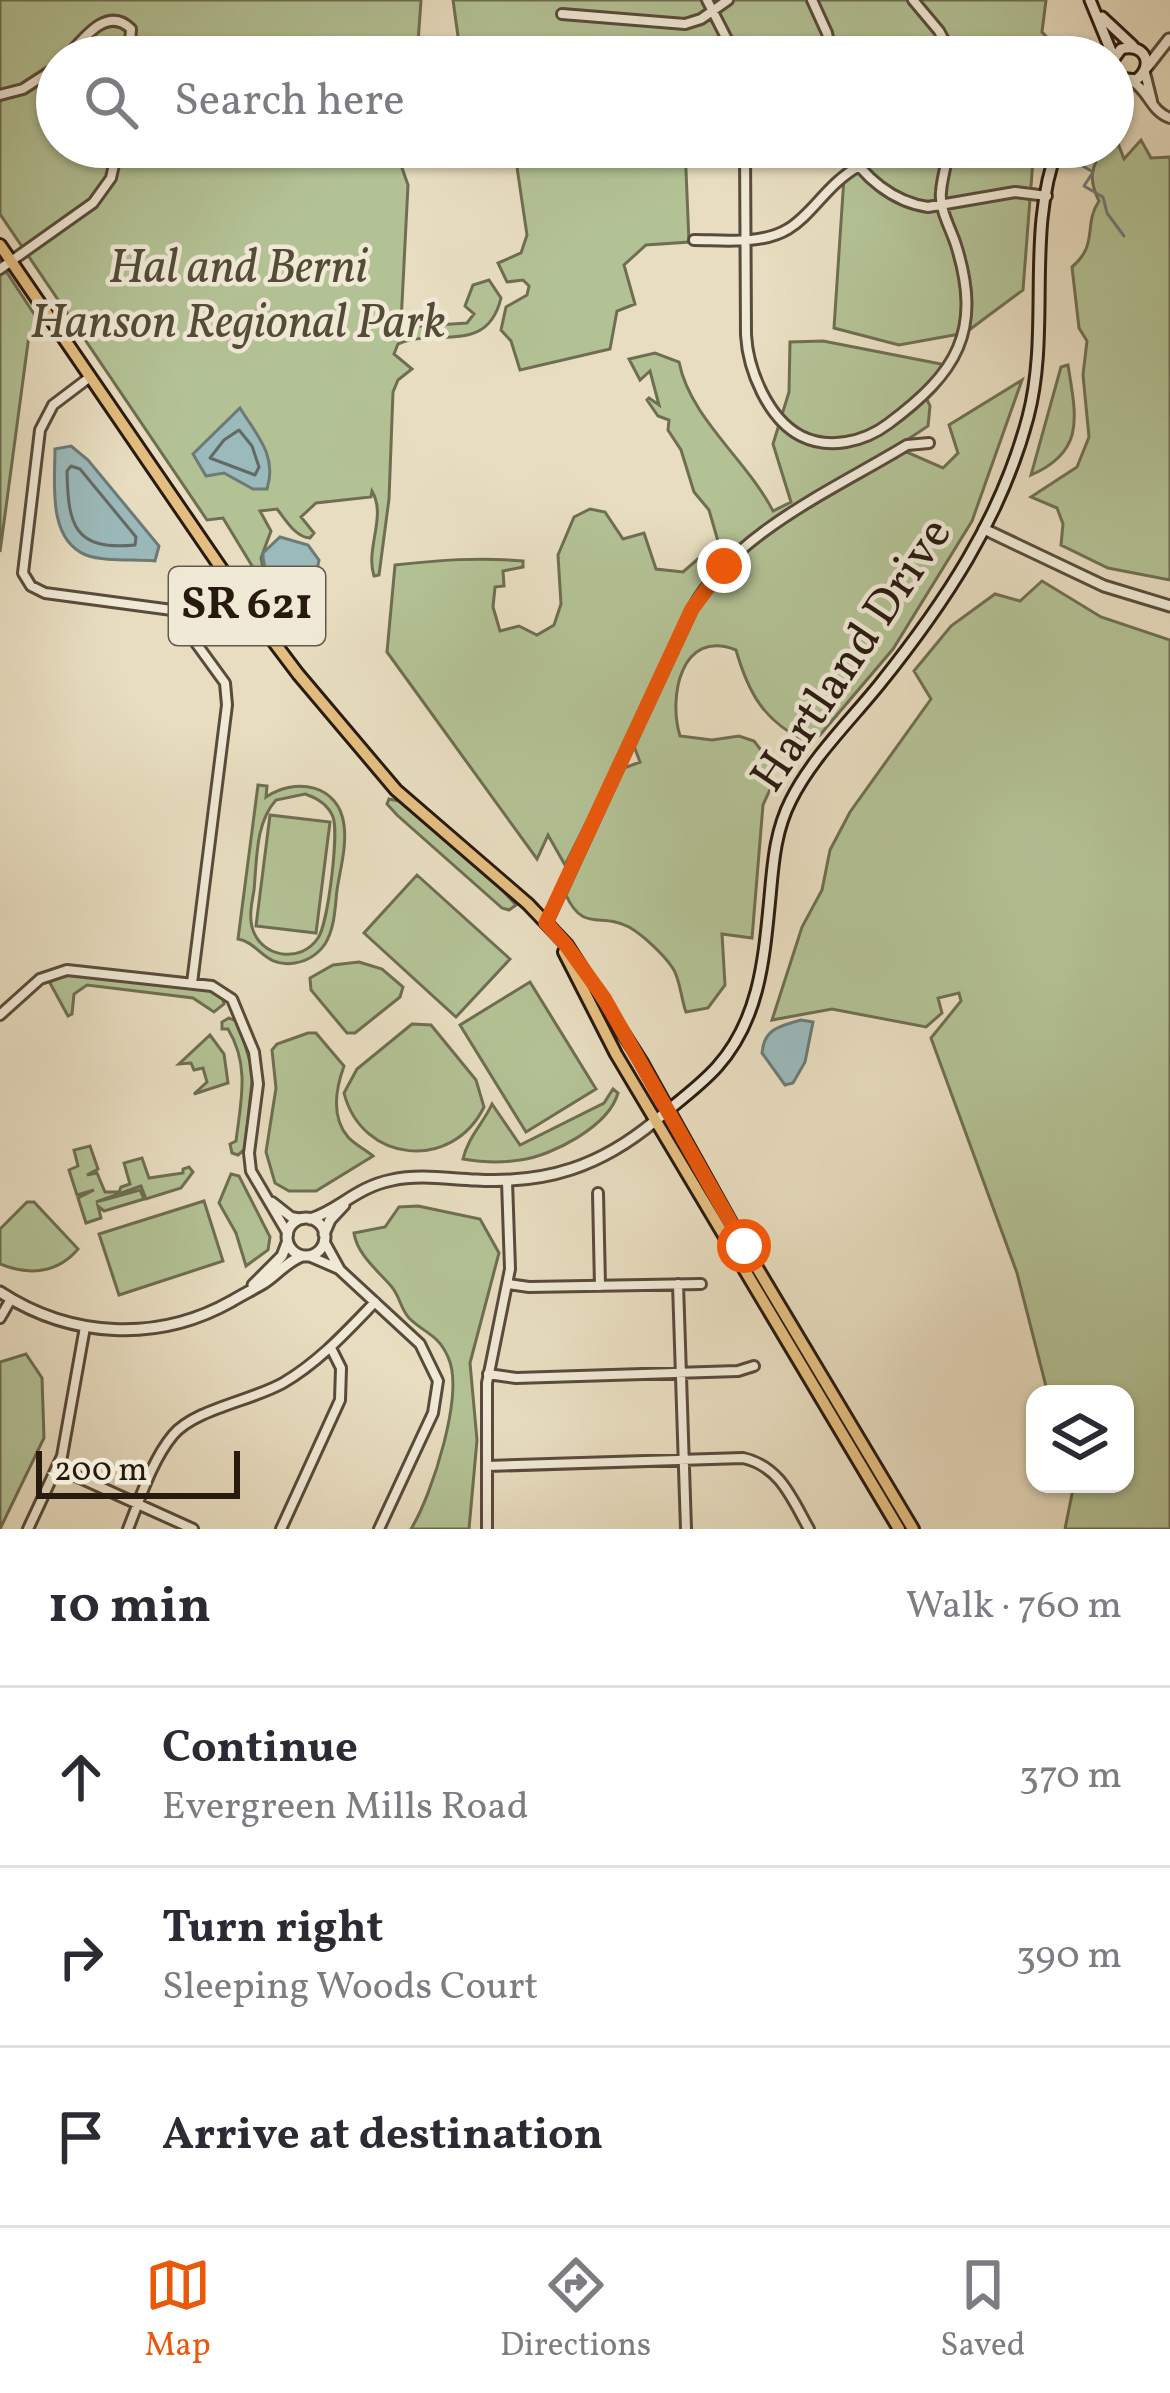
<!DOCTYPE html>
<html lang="en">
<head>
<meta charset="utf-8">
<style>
  :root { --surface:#fff; --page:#f2f2f3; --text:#2b2b33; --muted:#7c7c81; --line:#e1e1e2; --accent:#ea580c }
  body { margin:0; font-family:Vollkorn,serif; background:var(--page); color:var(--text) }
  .controls { position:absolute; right:36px; bottom:36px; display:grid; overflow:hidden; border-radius:24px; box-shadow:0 3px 9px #0004 }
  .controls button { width:108px; height:108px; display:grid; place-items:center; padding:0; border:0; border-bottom:3px solid var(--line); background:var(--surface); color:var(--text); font:60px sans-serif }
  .scale { position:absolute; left:36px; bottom:30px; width:204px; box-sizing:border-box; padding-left:12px; border:6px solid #291a0f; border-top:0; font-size:33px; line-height:42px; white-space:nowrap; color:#291a0f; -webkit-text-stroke:9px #f0e9d6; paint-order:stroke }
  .stop { position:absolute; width:36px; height:36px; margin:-27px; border:9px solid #ea580c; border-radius:50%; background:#fff }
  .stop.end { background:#ea580c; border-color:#fff; box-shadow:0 3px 12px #0008 }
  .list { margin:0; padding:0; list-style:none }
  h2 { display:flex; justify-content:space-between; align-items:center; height:156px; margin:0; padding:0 48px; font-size:51px }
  h2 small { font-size:39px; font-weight:400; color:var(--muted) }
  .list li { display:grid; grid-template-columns:78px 1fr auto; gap:36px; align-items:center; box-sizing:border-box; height:180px; padding:0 48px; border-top:3px solid var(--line) }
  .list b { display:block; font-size:45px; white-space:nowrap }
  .list p { margin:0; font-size:39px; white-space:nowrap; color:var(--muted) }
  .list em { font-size:39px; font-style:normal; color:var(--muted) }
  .icon { flex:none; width:66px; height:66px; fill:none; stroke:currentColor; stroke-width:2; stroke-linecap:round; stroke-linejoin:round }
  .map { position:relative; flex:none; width:1170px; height:1529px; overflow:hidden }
  .search { position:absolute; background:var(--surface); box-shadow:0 3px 9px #0004; left:36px; right:36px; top:36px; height:132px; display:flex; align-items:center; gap:30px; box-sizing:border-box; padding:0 42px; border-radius:66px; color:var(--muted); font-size:45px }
  .sheet { height:696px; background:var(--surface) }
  nav { display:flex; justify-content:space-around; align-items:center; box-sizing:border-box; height:168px; border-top:3px solid var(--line); background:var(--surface); font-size:33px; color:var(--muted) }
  nav a { display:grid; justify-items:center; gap:6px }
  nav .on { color:var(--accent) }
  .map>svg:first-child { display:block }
  .green { fill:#b3c295; stroke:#6e6e52; stroke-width:3; fill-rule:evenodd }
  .water { fill:#9bbabc; stroke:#6d7a77; stroke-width:3 }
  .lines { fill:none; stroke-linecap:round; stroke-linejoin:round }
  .shore { stroke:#626a66; stroke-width:3 }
  .stream { stroke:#6d7a77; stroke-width:3 }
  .minor-casing { stroke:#594b3b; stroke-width:14 }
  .tertiary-casing { stroke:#594b3b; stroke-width:15 }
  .secondary-casing { stroke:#291a0f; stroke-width:15 }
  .primary-casing { stroke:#291a0f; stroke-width:16 }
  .minor { stroke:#f0e9d6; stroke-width:8 }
  .tertiary { stroke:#f0e9d6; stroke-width:9 }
  .secondary { stroke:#f0e9d6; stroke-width:9 }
  .primary { stroke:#e4be80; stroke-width:10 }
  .route { stroke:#ea580c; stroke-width:15 }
  .labels { text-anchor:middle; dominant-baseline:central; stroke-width:9; stroke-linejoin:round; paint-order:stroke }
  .shield { fill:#f0e9d6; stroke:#65584b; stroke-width:3 }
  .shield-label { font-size:45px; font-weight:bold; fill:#291a0f }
  .park-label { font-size:48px; font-style:italic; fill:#524c37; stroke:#f0e9d6 }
  .street-label { font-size:48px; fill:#291a0f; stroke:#f0e9d6 }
</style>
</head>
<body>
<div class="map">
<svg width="1170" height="1529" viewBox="0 0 1170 1529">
  <rect width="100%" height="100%" fill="#e8ddc0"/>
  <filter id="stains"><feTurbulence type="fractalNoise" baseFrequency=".00167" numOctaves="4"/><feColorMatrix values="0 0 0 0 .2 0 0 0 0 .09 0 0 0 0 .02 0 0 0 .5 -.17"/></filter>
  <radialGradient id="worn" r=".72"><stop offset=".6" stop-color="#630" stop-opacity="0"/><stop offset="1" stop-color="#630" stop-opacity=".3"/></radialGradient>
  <path class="green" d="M0 0H421L417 57H57V147H396L395 165H401L408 185 401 323 407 327 467 323 474 314 465 306 473 285 489 280 501 298C487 356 437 327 398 344L394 354 412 369 398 380 393 392 389 499 379 575 374 576C365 548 387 517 372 491L371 497 316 503 301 517 314 533 310 538C295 537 286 520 277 509L260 511 271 531 261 558 264 574H257L223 518 207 520 0 214Z
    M453 0H1046L1042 32 1055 46 1052 57H479L460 51Z
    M1123 109 1116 138 1124 159 1141 140 1151 158 1170 157V580L1108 568 1061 545 1063 524 1057 508 1031 497 1077 467 1089 437 1083 375 1087 341 1079 328 1072 267C1099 244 1083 225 1099 201 1088 179 1091 167 1104 147H1113L1117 110Z
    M514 147H685L689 242 646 245 624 265 635 304 617 311 610 349 520 370 511 341 501 330 506 307 527 295 529 286 523 280 507 282 498 263 521 253 527 235Z
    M846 147H1034L1023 290 965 333 899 345 834 328Z
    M0 262 42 326 29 335 0 552Z
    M823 341 946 365 923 391 930 406 928 426 907 440 904 451 943 468 958 453 949 425 1022 380 972 521 893 649 820 735 806 741C764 722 748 692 736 650 681 628 668 697 680 736L712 740 739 736 754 741 771 763 772 785 763 805 752 938 722 934 725 985 708 1008 686 1012C681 999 680 977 672 967 663 954 643 935 629 927 601 912 583 933 566 895L624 768 640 762 634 746 627 742 565 865 548 835 537 859 387 652 395 565C439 560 479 557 523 561V567L503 571 504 586 495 587 493 607 500 631 519 626 537 635 554 625 561 604 558 555 574 517 590 509 605 512 623 539 644 533 656 569 683 572 698 559 710 567 722 555 709 510 694 492 681 450 668 430 669 420 658 416 647 400 649 398 659 405 650 371 640 380 629 359 655 353 679 362C690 418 747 460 773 511L791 502 773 444 789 392 790 342Z
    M1068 365C1076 416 1086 451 1031 475L1061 367Z
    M1042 581 1101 617 1170 640V1529H1065L1074 1484H1125V1394H1048L1017 1273 931 1038 961 1001 959 993 938 998 942 1013 926 1027 832 1009 772 1020 802 927 822 890 830 850 850 812 931 699 914 671 951 626 995 594 1020 601Z
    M258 785 267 786 266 797C295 777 339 784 344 825 347 846 340 870 337 890 335 907 335 928 325 944 318 954 307 961 295 963 264 968 260 943 238 939ZM305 794C317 798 328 804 333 817 339 833 328 924 318 938 301 964 260 958 252 927 249 915 252 902 254 890 257 861 255 823 276 800Z
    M389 799 399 801 496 883 516 905 509 910 502 908 397 815 387 804Z
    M270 815 330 822 316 933 256 926Z
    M417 875 510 959 456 1017 364 933Z
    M359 962 382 969 403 987 400 997 355 1033H347L311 990 310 978 333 965Z
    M81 974 211 991 222 996 224 1004 214 1012 193 998 87 985 74 994 72 1014 68 1016 50 983 56 977Z
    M530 982 596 1089 526 1132 460 1025Z
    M229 1018 238 1022 253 1071 245 1149 238 1155 232 1153 230 1144 236 1141C241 1101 250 1065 228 1029H222V1022Z
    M412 1024 431 1025 476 1080 484 1107C452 1172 362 1163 344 1093L357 1069Z
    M308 1033H316L344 1066C336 1088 331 1117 348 1137 354 1144 366 1150 373 1156L316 1191H289L275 1183 266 1152 276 1088 272 1050 277 1044Z
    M210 1035 224 1054 228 1083 194 1094 207 1082 203 1068 194 1070 191 1063 179 1064Z
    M613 1089 618 1093C609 1126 552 1156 520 1160 502 1163 481 1162 463 1159 468 1137 483 1124 492 1104L520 1145 604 1103Z
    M90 1146 98 1169 87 1175 97 1173 105 1192H119L121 1187 130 1184 124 1163 142 1158 149 1178 183 1173V1169L189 1167 193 1172 181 1188 146 1199 141 1186 96 1202 140 1190 144 1199 104 1211 98 1206 101 1218 86 1223 78 1198 94 1190 77 1195 69 1170 78 1166 74 1150Z
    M231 1174 239 1176 270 1237 268 1250 246 1266 236 1233 219 1203Z
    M204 1201 223 1261 119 1295 99 1234Z
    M27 1202H34L78 1249C58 1273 29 1276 0 1264V1229Z
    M418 1206 480 1219 499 1253 470 1363 477 1440 469 1529H411C432 1495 465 1393 448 1357 438 1334 424 1333 409 1318 400 1308 400 1296 391 1286 377 1270 357 1254 354 1233L385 1227 399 1207Z
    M26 1354 42 1378 44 1438 0 1529V1362Z"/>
  <path class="water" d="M240 408C255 433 278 455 267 489H253L224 473 206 476 193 454Z
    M71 446 88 460 159 546 155 561C135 559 105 562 86 555 47 539 55 482 55 449Z
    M280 537 308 545 319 560 310 604 302 608C283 607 262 572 263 553Z
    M801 1020 813 1022 805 1062 793 1083 785 1085 762 1053C764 1028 781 1026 801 1020Z"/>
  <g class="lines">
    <path class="shore" d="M239 430 252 446 259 467 255 475 210 458 224 440Z
      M71 466 80 469 136 537 135 545C74 551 68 525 67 471Z"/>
    <path class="stream" d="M1075 148 1076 162 1093 172 1084 186 1103 197 1107 213 1124 236"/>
    <g class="minor-casing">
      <path id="minor" d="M707 0 736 57
        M812 0 827 33 832 57
        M913 0 939 31 953 57
        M562 14 685 24 701 19 728 0
        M67 57C83 39 107 5 131 29L129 57
        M1145 73 1152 101
        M1131 81C1149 90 1150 111 1170 118
        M0 95 23 89 57 67
        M745 147 746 335C748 370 768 419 801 436 829 450 864 442 888 424 957 373 983 331 956 245 951 229 939 209 941 192 942 177 947 162 950 147
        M846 147C863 177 893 202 928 207L1015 192 1047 196
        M694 240C722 240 762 245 788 229 813 214 827 184 859 166
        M0 269 93 203 111 178 118 147
        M90 377 53 405 40 430 23 573 31 586 45 593 172 610 225 683 227 705 192 983
        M546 924 692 609C733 533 835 489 907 445L929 443
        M0 1015 40 979 67 970 212 986 232 999 254 1052 258 1084 249 1153 251 1171 288 1234
        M598 1193 600 1286
        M272 1202 291 1217 302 1219
        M324 1241 340 1270 420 1344 438 1381 433 1413 379 1529
        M309 1256 339 1269
        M508 1284 529 1287 701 1284
        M678 1284 686 1529
        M0 1318 11 1299
        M488 1374 516 1378 738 1371 754 1366
        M488 1466 743 1458C780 1466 792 1499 809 1529
        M58 1468 193 1529
        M28 1529 62 1456 85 1327
        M128 1529C140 1499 152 1460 173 1435 195 1409 251 1401 283 1383 319 1362 346 1332 375 1302
        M281 1529 340 1400 341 1368 331 1348
        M487 1529V1383L510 1269 507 1181"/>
    </g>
    <g class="tertiary-casing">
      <path id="tertiary" d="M1147 67 1169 39
        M984 529 1104 586 1170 606
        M287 1237a19 19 0 1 1 38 0a19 19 0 1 1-38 0Z
        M310 1219C338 1211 356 1187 392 1180 419 1174 449 1179 476 1180 547 1184 601 1166 655 1121
        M324 1234 330 1220 344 1205
        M253 1285 282 1256 287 1243
        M0 1292C70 1338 158 1343 232 1301 242 1295 254 1289 264 1283 278 1274 286 1262 302 1256"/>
    </g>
    <g class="secondary-casing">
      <path id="secondary" d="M1090 0 1113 56
        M1102 17 1133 46
        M1113 60 1121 49C1144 42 1156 65 1136 80L1120 78 1113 69
        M655 1121C676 1103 699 1087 717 1067 760 1019 764 958 770 897 773 864 775 831 791 800 812 758 849 722 879 685 944 604 1001 519 1028 417 1051 330 1025 232 1058 147"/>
    </g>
    <g class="primary-casing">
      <path id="primary" d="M0 245 249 609 298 674 396 790 528 904 567 945 641 1061 744 1246 913 1529
        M564 952 616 1054 899 1529"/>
    </g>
    <use href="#minor" class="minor"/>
    <use href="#tertiary" class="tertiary"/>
    <use href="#secondary" class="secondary"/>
    <use href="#primary" class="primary"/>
  </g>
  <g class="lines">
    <path class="route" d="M724 566 692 609 546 923 566 945 604 998 744 1246"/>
  </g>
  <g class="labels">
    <rect class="shield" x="169" y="567" width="156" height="78" rx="9"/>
    <g class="shield-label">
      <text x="247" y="606">SR 621</text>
    </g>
    <g class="park-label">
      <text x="238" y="269">Hal and Berni<tspan x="238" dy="55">Hanson Regional Park</tspan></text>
    </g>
    <g class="street-label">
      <text transform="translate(853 656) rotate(-56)">Hartland Drive</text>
    </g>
  </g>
  <rect width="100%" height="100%" filter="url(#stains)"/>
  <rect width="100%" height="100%" fill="url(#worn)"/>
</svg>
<div class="controls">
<button><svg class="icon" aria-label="layers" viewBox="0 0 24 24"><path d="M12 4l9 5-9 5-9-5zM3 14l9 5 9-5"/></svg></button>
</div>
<div class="scale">200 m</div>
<div class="stop" style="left:744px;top:1246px"></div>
<div class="stop end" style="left:724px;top:566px"></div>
<div class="search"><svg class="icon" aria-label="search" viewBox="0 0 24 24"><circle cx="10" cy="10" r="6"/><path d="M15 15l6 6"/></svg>Search here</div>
</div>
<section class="sheet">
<h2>10 min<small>Walk · 760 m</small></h2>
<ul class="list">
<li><svg class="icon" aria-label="ahead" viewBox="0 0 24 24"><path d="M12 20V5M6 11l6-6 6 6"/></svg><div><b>Continue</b><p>Evergreen Mills Road</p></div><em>370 m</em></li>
<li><svg class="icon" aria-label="right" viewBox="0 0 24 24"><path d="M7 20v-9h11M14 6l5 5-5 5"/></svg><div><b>Turn right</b><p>Sleeping Woods Court</p></div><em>390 m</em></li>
<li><svg class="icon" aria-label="arrive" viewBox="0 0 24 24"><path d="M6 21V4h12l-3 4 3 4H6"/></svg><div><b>Arrive at destination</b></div></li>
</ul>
</section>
<nav>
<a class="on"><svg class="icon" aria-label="map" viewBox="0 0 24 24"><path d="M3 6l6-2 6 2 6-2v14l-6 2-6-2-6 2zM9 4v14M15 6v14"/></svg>Map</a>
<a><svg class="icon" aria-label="directions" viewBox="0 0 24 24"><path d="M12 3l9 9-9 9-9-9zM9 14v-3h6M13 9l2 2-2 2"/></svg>Directions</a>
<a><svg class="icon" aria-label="saved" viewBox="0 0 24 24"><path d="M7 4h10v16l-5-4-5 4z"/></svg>Saved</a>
</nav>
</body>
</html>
